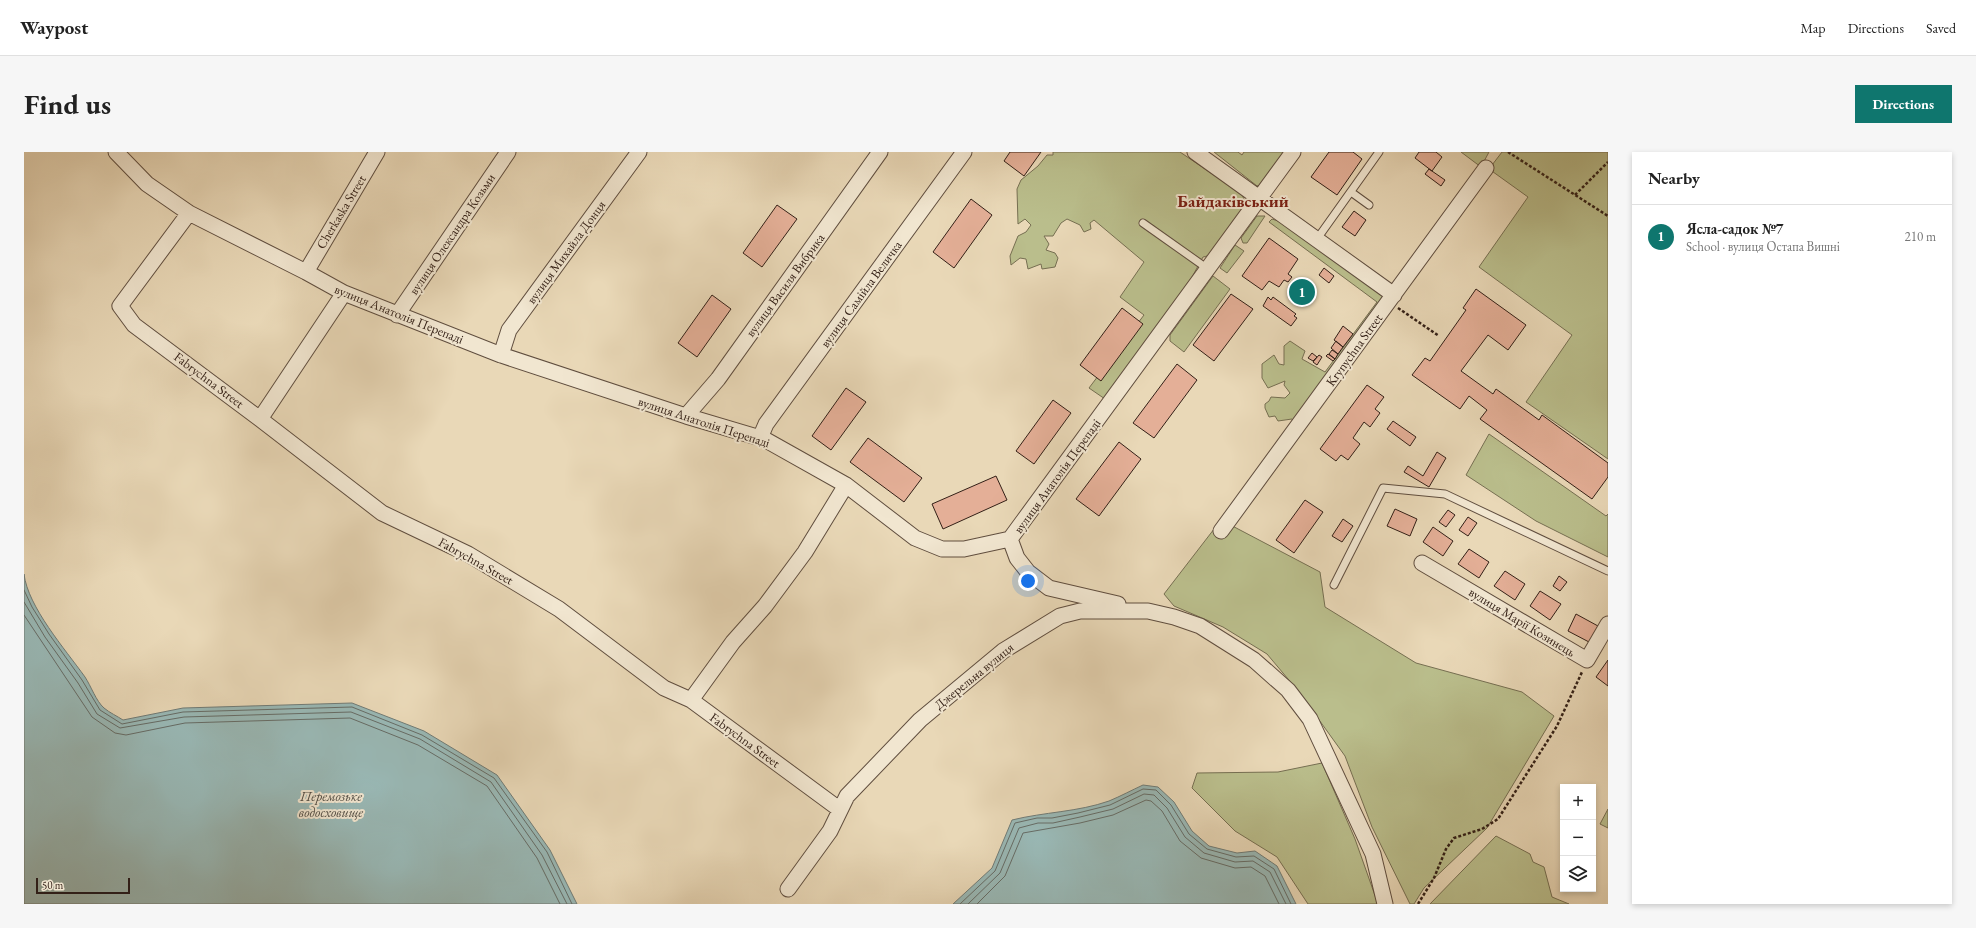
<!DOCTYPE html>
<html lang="en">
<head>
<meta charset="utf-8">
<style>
  :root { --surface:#fff; --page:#f6f6f6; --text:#222; --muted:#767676; --line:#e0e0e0; --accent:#0f766e }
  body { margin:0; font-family:"EB Garamond",serif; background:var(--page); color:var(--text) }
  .controls { position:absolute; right:12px; bottom:12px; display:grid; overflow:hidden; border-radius:0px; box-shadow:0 2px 6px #0003 }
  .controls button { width:36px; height:36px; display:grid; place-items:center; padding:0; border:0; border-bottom:1px solid var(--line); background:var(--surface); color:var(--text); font:20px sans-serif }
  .scale { position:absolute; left:12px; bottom:10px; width:94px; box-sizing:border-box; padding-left:4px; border:2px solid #332017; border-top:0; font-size:11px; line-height:14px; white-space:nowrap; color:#332017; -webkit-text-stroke:3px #f1e6d0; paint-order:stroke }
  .you { position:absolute; left:1004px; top:429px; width:14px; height:14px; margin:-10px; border:3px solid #fff; border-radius:50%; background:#1a73e8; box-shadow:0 0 0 6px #1a73e833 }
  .badge { display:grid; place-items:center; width:26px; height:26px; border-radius:50%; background:var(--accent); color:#fff; font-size:13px; font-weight:700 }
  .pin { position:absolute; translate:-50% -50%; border:2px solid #fff; box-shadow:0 1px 4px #0006 }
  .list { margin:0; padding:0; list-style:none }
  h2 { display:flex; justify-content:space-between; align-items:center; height:52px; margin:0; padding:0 16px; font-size:17px }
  h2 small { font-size:13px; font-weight:400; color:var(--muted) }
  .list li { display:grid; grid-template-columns:26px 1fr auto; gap:12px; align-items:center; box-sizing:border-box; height:64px; padding:0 16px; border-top:1px solid var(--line) }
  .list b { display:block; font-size:15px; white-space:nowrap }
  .list p { margin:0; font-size:13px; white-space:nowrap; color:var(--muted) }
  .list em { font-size:13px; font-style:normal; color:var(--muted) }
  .icon { flex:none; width:22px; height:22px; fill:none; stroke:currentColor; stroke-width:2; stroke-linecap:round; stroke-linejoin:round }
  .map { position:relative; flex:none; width:1584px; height:752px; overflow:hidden; border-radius:0px }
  header { display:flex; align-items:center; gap:24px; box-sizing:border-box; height:56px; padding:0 20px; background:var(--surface); border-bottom:1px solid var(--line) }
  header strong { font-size:19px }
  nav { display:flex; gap:22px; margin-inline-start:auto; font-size:14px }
  .intro { display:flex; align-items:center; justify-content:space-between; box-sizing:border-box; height:96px; padding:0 24px }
  h1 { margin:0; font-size:28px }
  .button { padding:10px 18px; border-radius:0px; background:var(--accent); color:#fff; font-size:14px; font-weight:700 }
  main { display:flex; gap:24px; padding:0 24px }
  aside { flex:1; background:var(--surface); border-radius:0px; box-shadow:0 2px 6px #0003 }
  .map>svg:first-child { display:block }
  .green { fill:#babe8c; stroke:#766f52 }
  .water { fill:#99b8b5; stroke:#707b76 }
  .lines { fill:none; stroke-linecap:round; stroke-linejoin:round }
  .shore { stroke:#666c66; stroke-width:1 }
  .building { fill:#e4af97; stroke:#332017 }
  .service-casing { stroke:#604e3f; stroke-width:9 }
  .minor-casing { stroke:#604e3f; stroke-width:17 }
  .path { stroke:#332017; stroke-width:2.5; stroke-dasharray:3 2; stroke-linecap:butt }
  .service { stroke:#f1e6d0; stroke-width:7 }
  .minor { stroke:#f1e6d0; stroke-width:15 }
  .labels { text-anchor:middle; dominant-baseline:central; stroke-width:4; stroke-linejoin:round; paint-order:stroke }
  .street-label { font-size:13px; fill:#332017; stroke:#f1e6d0 }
  .water-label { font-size:14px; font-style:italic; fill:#524e46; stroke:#f1e6d0 }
  .district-label { font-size:17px; font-weight:bold; fill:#7a1f14; stroke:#f1e6d0 }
</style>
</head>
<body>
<header>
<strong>Waypost</strong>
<nav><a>Map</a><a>Directions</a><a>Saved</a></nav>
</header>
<div class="intro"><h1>Find us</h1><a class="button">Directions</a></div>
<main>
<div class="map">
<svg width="1584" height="752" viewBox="0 0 1584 752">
  <rect width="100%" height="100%" fill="#e9d8b7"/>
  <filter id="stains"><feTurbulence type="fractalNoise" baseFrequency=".005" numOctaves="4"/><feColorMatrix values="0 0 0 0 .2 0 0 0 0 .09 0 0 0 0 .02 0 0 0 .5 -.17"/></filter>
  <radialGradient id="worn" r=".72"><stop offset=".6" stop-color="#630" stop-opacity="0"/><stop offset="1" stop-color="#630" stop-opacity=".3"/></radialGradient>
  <path class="green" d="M1029 0H1156L1218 42 1222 53C1214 65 1194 104 1179 105L1168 125 1081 247 1065 236 1120 163 1096 145 1120 110 1070 68 1066 71 1067 77 1060 80 1056 73 1043 67 1037 71 1029 84H1020L1025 92 1022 98 1031 101 1034 106 1031 115 1018 117 1017 112 1004 117 1002 107 996 106 987 113 986 104 994 84 1002 80 1007 73 1001 67 994 72 993 37 997 28 1014 14 1023 3H1029Z
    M1190 0H1214L1218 3 1220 0H1264L1239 32 1233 34Z
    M1437 0H1465L1457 15Z
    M1478 0H1584V307L1502 250 1548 183 1455 115 1504 45 1465 17Z
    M1233 64H1241L1223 91H1219L1217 86Z
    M1248 67 1263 72 1365 145 1271 271 1268 267 1254 269 1251 264 1245 265 1241 256V252L1245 249 1247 245 1261 246 1266 241 1260 233 1261 229 1244 236 1238 226V212L1250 203 1255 212 1260 213V194L1266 189 1281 199 1278 207 1301 220 1353 150 1245 70Z
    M1211 93 1220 99 1203 121 1196 116Z
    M1189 124 1206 137 1160 200 1146 189V183Z
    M1465 282 1582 364 1584 362V405L1512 369 1442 323Z
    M1197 368 1296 420 1301 455 1392 511 1498 540 1530 564 1463 676 1400 736 1390 752H1386L1348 675 1321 604 1275 540 1243 502 1199 475 1150 454 1140 442Z
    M1298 611 1331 687 1354 752H1284L1253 705 1211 679 1168 636 1173 621 1254 620Z
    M1584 657V676L1576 672Z
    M1472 684 1506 702 1509 710 1520 715 1528 745 1545 752H1406Z"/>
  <path class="water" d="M0 422C4 455 41 497 61 525 67 534 72 549 80 556 86 561 93 564 99 568L159 556 328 551 400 579 473 623 526 698 553 752H0Z
    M1119 633 1134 635 1150 650 1168 679 1185 694 1213 701 1231 699 1253 714 1272 752H929L968 716 988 668C1020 660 1054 660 1085 649 1097 644 1108 638 1119 633Z"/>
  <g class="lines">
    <path class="shore" d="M0 438 8 455 25 482 58 528 76 558 98 572 159 560 328 555 398 583 470 626 523 700 548 752
      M0 450 21 485 54 531 73 562 96 576 160 565 327 560 396 587 467 630 518 703 543 752
      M0 463 68 565 91 581 102 583 161 571 326 566 394 593 463 634 513 706 536 752
      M936 752 971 719 991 671 1013 666H1028L1054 661 1086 653 1119 637 1132 638 1147 653 1165 682 1183 697 1212 705 1230 704 1250 717 1267 752
      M944 752 976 721 995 676 1014 671H1029L1056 665 1089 657 1120 642 1130 643 1143 656 1161 685 1180 701 1211 710 1229 709 1246 720 1262 752
      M953 752 981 724 999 681 1056 671 1089 663 1122 648 1127 649 1138 659 1156 689 1177 706 1211 716 1227 715 1241 724 1255 752"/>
  </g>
  <path class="building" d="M986 0H1017L1000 24 980 9Z
    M1305 0H1329L1338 7 1313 43 1287 25Z
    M1395 0H1412L1418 5 1408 19 1391 6Z
    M1405 17 1421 28 1417 34 1401 22Z
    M947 47 968 63 930 116 909 100Z
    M753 53 773 67 738 115 719 101Z
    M1330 59 1342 68 1331 84 1318 75Z
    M1245 86 1274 107 1264 122 1268 125 1264 130 1260 128 1255 135 1245 129 1238 138 1218 124Z
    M1300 116 1310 124 1305 131 1295 123Z
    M1452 137 1502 173 1484 198 1464 183 1437 219 1469 242 1472 237 1515 268 1518 263 1584 311V325L1568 347 1456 267 1463 258 1445 244 1436 257 1388 223 1401 206 1406 209 1442 158 1439 156Z
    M1207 142 1229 157 1190 209 1169 193Z
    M688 143 707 157 673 205 654 191Z
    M1244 145 1247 148 1249 145 1272 162 1270 164 1273 166 1267 174 1239 154Z
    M1098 156 1119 172 1077 229 1056 213Z
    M1319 174 1329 182 1319 195 1310 188Z
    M1312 189 1319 195 1314 202 1307 196Z
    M1308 198 1314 202 1311 207 1305 202Z
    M1288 201 1293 205 1289 209 1284 206Z
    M1304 202 1311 207 1309 209 1302 204Z
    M1295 203 1298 205 1293 213 1289 210Z
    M1153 212 1173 228 1130 286 1109 271Z
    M1343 233 1360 245 1351 257 1356 261 1346 275 1340 270 1329 286 1336 292 1324 308 1317 303 1312 309 1296 297Z
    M822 236 842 250 807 298 788 284Z
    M1029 248 1047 261 1010 312 992 299Z
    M1369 269 1392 285 1386 294 1363 277Z
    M844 286 898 326 880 350 826 310Z
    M1095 290 1117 307 1075 364 1052 347Z
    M1413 300 1422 306 1405 335 1380 320 1384 314 1399 324Z
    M972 324 983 348 919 377 908 352Z
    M1281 348 1299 360 1270 401 1252 388Z
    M1371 357 1393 367 1386 384 1363 374Z
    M1424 358 1431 363 1422 375 1415 370Z
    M1444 365 1453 371 1444 384 1435 378Z
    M1319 367 1329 374 1318 390 1308 384Z
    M1409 375 1429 389 1419 404 1399 390Z
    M1445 397 1465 410 1455 426 1434 412Z
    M1481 419 1501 432 1491 448 1470 434Z
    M1535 424 1543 430 1536 439 1529 434Z
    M1516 439 1537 452 1526 468 1506 454Z
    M1552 462 1574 474 1565 490 1544 479Z
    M1584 508V534L1572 525Z"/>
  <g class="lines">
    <g class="service-casing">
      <path id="service" d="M1327 40 1345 53
        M1119 71 1184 117
        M1293 87 1355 0
        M1310 433 1359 336 1421 342 1584 419"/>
    </g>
    <g class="minor-casing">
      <path id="minor" d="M92 0 123 32 165 61 282 120 320 141 477 203 662 264 740 287 822 333 891 386 918 397H940L986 387 1269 0
        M1171 0 1370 143
        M165 61 96 154 110 173 236 267 358 361 444 402 535 457 640 536 667 548 815 657
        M282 120 353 0
        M373 163 484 0
        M477 203 485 178 615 0
        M662 264 694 227 856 0
        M236 267 320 141
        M736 286 742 272 940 0
        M1197 379 1462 16
        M986 387 993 406 1004 420 1025 436 1094 452
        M1398 411 1563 508 1584 472
        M667 548 709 490 741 454 781 400 822 333
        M764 737 806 679 823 644 896 568 979 499 1036 464 1056 459H1124L1150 465 1176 474 1230 508 1264 538 1286 567 1349 702 1361 752"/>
    </g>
    <path class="path" d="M1484 0 1584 64
      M1551 43 1584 10
      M1374 156 1415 184
      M1394 752 1410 726 1422 697 1430 686 1458 677 1474 667 1533 574 1558 520"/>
    <use href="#service" class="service"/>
    <use href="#minor" class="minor"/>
  </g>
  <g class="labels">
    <g class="street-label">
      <text transform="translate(317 60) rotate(-59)">Cherkaska Street</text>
      <text transform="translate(428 82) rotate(-56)">вулиця Олександра Козьми</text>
      <text transform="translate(542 100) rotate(-54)">вулиця Михайла Донця</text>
      <text transform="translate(761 133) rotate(-54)">вулиця Василя Вибрика</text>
      <text transform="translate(837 142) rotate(-54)">вулиця Самійла Величка</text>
      <text transform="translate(375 162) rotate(22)">вулиця Анатолія Перепаді</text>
      <text transform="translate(1330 198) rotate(-54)">Krynychna Street</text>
      <text transform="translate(185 228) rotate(37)">Fabrychna Street</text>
      <text transform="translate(680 270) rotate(18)">вулиця Анатолія Перепаді</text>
      <text transform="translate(1033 324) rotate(-54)">вулиця Анатолія Перепаді</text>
      <text transform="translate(452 409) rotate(29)">Fabrychna Street</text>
      <text transform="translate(1498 470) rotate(31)">вулиця Марії Козинець</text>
      <text transform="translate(950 524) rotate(-39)">Джерельна вулиця</text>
      <text transform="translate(721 588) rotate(36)">Fabrychna Street</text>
    </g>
    <g class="water-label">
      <text x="307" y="644">Перемозьке<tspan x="307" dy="16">водосховище</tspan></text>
    </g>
    <g class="district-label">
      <text x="1209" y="49">Байдаківський</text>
    </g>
  </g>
  <rect width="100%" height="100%" filter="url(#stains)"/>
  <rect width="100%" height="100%" fill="url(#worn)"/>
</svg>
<div class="controls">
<button>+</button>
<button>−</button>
<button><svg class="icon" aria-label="layers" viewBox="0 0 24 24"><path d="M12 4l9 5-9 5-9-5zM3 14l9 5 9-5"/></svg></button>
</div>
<div class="scale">50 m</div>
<div class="you"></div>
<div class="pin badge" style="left:1278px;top:140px">1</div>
</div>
<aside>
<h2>Nearby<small></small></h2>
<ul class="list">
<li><span class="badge">1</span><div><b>Ясла-садок №7</b><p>School · вулиця Остапа Вишні</p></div><em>210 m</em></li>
</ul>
</aside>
</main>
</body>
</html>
